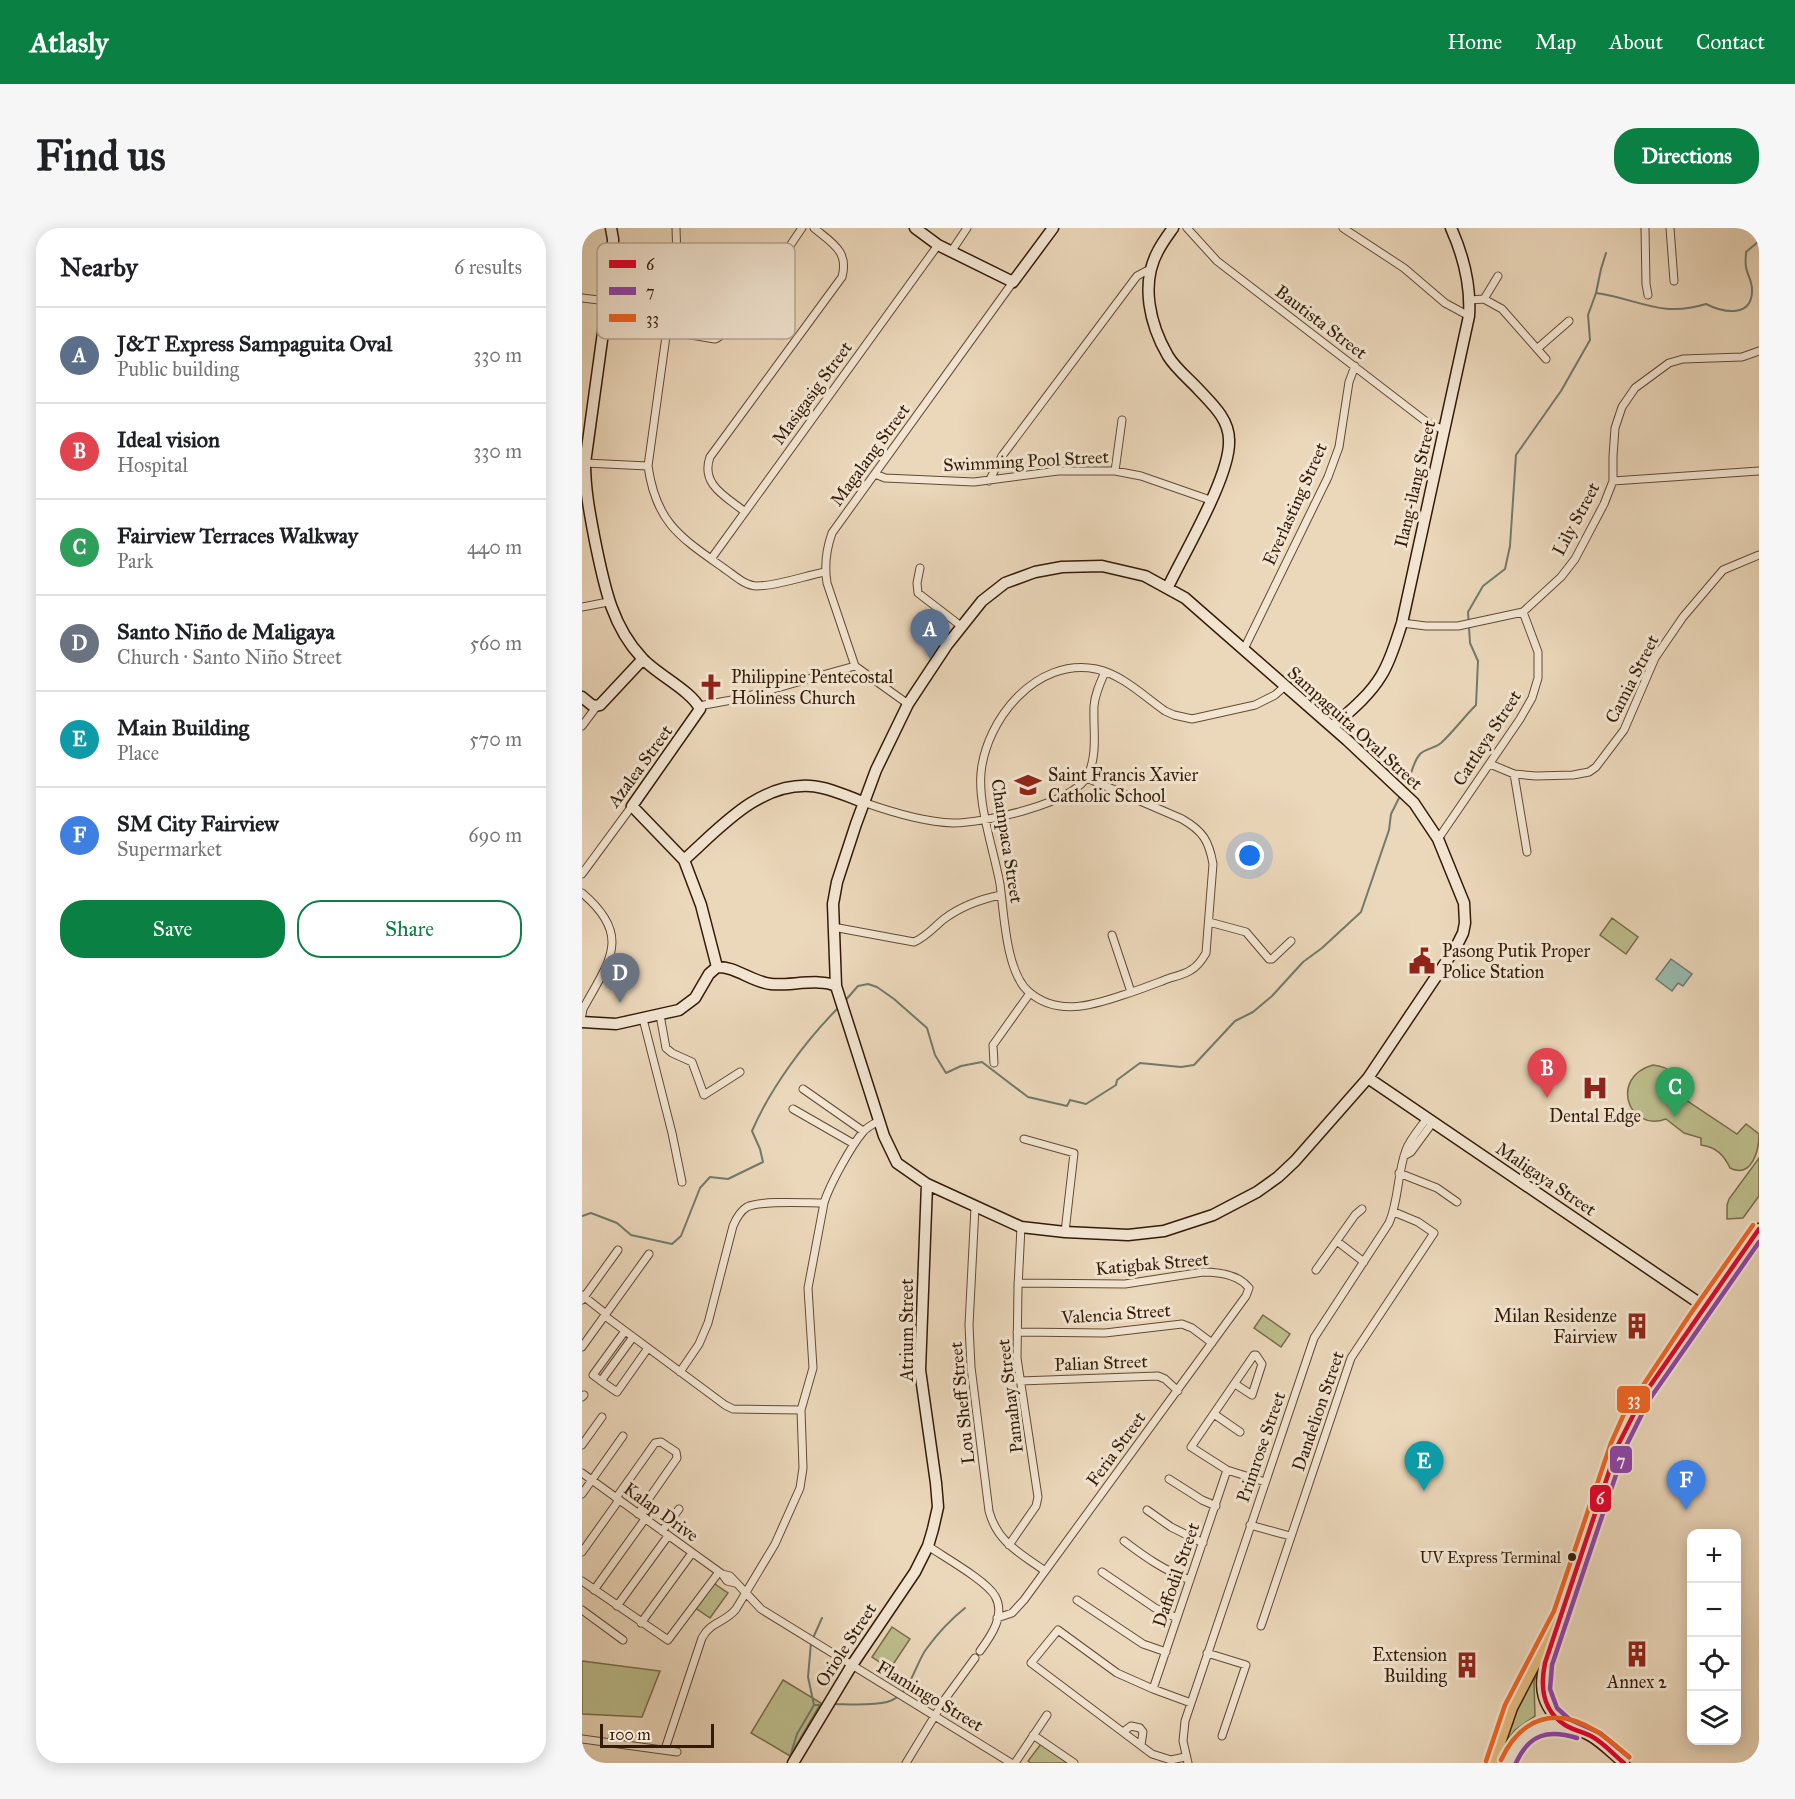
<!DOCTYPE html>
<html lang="en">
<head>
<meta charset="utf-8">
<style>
  :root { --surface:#fff; --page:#f6f6f6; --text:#202124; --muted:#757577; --line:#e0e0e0; --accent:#0b8043 }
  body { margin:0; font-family:"IM FELL Great Primer",serif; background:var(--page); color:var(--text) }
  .controls { position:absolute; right:18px; bottom:18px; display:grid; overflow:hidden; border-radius:12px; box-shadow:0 3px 15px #0003 }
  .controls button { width:54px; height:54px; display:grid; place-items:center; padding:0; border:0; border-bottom:2px solid var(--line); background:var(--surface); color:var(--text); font:30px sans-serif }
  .scale { position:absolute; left:18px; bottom:15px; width:114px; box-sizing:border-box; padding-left:6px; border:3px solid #341b07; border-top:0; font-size:16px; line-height:21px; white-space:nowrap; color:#341b07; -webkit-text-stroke:4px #f2e5d2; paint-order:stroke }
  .you { position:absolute; left:668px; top:628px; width:21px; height:21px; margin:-15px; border:4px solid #fff; border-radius:50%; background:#1a73e8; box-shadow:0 0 0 9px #1a73e833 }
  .badge { display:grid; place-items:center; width:39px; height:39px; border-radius:50%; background:var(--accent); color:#fff; font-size:20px; font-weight:700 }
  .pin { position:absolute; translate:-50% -50px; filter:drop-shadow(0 2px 3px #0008) }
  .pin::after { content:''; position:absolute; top:32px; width:21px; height:18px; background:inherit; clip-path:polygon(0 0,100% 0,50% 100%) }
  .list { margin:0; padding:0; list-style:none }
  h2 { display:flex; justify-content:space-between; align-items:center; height:78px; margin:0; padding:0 24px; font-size:26px }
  h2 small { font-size:20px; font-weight:400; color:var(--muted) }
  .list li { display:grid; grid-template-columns:39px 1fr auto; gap:18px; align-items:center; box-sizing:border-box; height:96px; padding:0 24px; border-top:2px solid var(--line) }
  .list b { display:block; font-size:22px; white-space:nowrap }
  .list p { margin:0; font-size:20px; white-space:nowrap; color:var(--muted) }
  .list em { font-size:20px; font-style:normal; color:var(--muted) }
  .actions { display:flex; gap:12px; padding:18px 24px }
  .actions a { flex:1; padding:14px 0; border:2px solid var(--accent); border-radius:24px; text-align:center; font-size:21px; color:var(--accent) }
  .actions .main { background:var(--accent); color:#fff }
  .icon { flex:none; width:33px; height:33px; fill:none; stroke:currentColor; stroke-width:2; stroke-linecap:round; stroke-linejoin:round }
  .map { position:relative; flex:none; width:1177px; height:1535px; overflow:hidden; border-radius:24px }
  header { display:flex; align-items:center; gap:36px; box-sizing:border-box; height:84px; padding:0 30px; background:var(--accent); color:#fff }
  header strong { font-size:28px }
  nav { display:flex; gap:33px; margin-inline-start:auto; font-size:21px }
  .intro { display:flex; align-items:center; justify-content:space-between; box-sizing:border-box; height:144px; padding:0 36px }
  h1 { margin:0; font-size:42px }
  .button { padding:15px 27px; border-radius:24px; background:var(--accent); color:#fff; font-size:21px; font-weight:700 }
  main { display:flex; gap:36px; padding:0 36px }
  aside { flex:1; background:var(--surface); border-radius:24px; box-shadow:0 3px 15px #0003 }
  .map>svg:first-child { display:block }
  .green { fill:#bdbd8c; stroke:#786c4a; stroke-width:1.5 }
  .water { fill:#98baaf; stroke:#707a6c; stroke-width:1.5 }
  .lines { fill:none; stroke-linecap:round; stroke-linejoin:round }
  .stream { stroke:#707a6c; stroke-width:2 }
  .street-casing { stroke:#624a34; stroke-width:9 }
  .secondary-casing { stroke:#341b07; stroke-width:13 }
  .primary-casing { stroke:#341b07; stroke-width:13 }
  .street { stroke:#f2e5d2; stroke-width:7 }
  .secondary { stroke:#f2e5d2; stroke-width:10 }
  .primary { stroke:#e6bc7d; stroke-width:10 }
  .bus-1-casing { stroke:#f2e5d2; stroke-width:9 }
  .bus-2-casing { stroke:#f2e5d2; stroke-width:9 }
  .bus-3-casing { stroke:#f2e5d2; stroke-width:9 }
  .bus-1 { stroke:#e4002b; stroke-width:4.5 }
  .bus-2 { stroke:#8e44ad; stroke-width:4.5 }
  .bus-3 { stroke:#f26522; stroke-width:4.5 }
  .bus-dot { fill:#341b07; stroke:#f2e5d2; stroke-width:2 }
  .labels { text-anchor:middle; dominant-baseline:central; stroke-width:6; stroke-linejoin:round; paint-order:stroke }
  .bus-label { font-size:16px; fill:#341b07; stroke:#f2e5d2; text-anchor:end }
  .street-label { font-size:18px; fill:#341b07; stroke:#f2e5d2 }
  .poi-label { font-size:18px; fill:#341b07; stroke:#f2e5d2; text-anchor:start }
  .key { fill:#f2e5d2; stroke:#b9a895; stroke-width:1.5 }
  .key-label { font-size:16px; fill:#341b07 }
  .line-badge { stroke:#f2e5d2; stroke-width:2 }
  .badge-label { font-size:16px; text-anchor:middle; font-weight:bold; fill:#fff }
</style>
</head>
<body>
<header>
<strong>Atlasly</strong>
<nav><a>Home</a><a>Map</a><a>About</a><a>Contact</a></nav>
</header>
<div class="intro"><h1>Find us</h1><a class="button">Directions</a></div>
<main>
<aside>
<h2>Nearby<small>6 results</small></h2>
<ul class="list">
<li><span class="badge" style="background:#5c6f8a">A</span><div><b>J&amp;T Express Sampaguita Oval</b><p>Public building</p></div><em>330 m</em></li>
<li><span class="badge" style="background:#e0444e">B</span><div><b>Ideal vision</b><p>Hospital</p></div><em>330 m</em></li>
<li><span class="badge" style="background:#2e9e5b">C</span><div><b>Fairview Terraces Walkway</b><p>Park</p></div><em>440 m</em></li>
<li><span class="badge" style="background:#6b7280">D</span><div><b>Santo Niño de Maligaya</b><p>Church · Santo Niño Street</p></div><em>560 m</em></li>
<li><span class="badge" style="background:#0f9aa8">E</span><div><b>Main Building</b><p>Place</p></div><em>570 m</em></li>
<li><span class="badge" style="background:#3f7fe0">F</span><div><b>SM City Fairview</b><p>Supermarket</p></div><em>690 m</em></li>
</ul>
<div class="actions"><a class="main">Save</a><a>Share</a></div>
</aside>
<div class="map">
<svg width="1177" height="1535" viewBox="0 0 1177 1535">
  <rect width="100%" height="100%" fill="#ebd7ba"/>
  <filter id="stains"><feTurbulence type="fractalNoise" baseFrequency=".00333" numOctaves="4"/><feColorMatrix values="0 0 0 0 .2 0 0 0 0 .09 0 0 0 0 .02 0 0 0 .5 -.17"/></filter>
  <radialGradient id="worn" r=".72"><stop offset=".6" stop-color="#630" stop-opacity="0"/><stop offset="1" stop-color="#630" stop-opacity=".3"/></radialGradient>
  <path class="green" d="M1030 690 1056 709 1044 726 1018 707Z
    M1071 837C1091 839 1100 850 1101 870L1155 906 1164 896 1177 906C1177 922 1170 951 1148 940 1142 927 1134 919 1119 917V910L1102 905 1084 891C1046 905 1027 849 1071 837Z
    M1177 930V968L1161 990 1145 991V977L1147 971Z
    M681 1087 708 1106 699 1119 672 1100Z
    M130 1354 146 1365 128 1390 112 1379Z
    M310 1399 328 1411 308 1441 290 1429Z
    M0 1433 78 1443 60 1489 0 1486Z
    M954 1445 952 1455 953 1488 933 1502 923 1515 933 1479Z
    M201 1452 239 1475 208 1528 169 1505Z
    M459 1516 486 1535H449L446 1533Z"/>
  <path class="water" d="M1089 731 1110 746 1101 758 1096 755 1090 763 1074 751Z"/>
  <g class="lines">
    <path class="stream" d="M1014 65C1057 71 1078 90 1124 76 1142 85 1171 90 1170 61 1170 53 1165 46 1164 39 1163 34 1164 29 1164 24L1177 13
      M823 560C829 550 830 535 838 526 843 521 853 520 859 515 871 504 882 489 894 477L896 433 888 415 886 384 901 358 923 341 928 318 934 227 979 163 1008 112 1006 87 1014 65 1019 41 1024 25
      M262 774 276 758 286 756 295 759 312 771 345 800 353 827 364 845 379 838 400 834 446 869 485 878 488 872 504 876 534 857 535 852 558 835 599 839 612 837 653 793 671 784 690 768 721 734 740 720 779 684 807 602 809 586 818 568
      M0 988 9 985 35 995 49 1007 90 1016 99 1008 118 960 128 949 146 951 181 934 178 921 170 903C189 859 224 812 258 778
      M231 1410 240 1390
      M249 1476C265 1476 290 1478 305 1474 329 1468 332 1437 345 1420 356 1405 368 1392 383 1380
      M232 1477H241
      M207 1532 215 1506 232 1477 226 1449 229 1415"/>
    <g class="street-casing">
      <path id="street" d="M94 0 95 29 66 238C74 295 98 309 143 341 152 347 163 358 175 358 195 358 222 348 243 344
        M605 0 635 33 846 195 862 202
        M761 0 822 40 863 75 887 88
        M1063 0 1064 56 1066 67
        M1088 0 1092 53
        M369 24 385 0
        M0 70 25 73
        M902 71 916 48
        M888 72 902 71 920 81 964 131
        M85 103 133 111C156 102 203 24 220 0
        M956 120 987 93
        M3 235 66 238
        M533 243 540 192
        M293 246 303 250 392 254 476 243H533L559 248 628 272
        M407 253 420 228 555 48 570 40
        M1031 253 1177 243
        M163 284C145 269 118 257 128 229L260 49C267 23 250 15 232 0
        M129 331 356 17
        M338 340 335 355 336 365 379 398
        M0 379 26 374
        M820 395 844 398H876L941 384 979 349 993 331 1022 276 1031 253V228L1033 200 1040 179 1053 160 1087 135 1101 131 1160 129 1177 123
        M662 421 746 249 757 219 767 154 773 138
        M273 438 245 355C242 337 244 322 250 305L431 54
        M273 438 326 476
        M117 478 155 471 273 438
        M0 498 15 478
        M908 536 932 546 954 548 991 547 1007 544 1014 539 1042 502 1073 430 1101 389 1141 342 1177 327
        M932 546 945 624
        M505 550 600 591C621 603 627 613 631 636L624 725C620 732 616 738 609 742 603 746 595 748 588 750 572 756 557 762 541 767 509 778 475 788 447 764 424 745 422 685 418 656 412 623 396 578 399 545 404 491 455 429 514 441 539 446 562 468 583 483L592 487 610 491 673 477 693 467 703 458
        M281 574C309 584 342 594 371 595 401 595 492 576 506 547 516 525 511 501 512 478 513 466 518 455 523 444
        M856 611 938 491 950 470 956 450V424L941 384
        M0 646 50 578
        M0 665C51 708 27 733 1 781L0 787
        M627 694 664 704 687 731H690L709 713
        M251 699 332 714C344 709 352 699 362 691 378 679 399 671 419 667
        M530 707 549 764
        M78 787 84 820 90 825 110 834 122 867 158 844
        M61 791 90 905 100 954
        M412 835 411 817 448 765
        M221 861 281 903
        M211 881 272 916
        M442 911 492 925 483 1004
        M822 928 829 924 851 894
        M817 945 855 960 875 974
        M393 979 387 1097 389 1139 407 1283C415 1314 438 1325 463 1343
        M756 1014 782 1034
        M734 1042 773 987 780 981
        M0 1067 24 1086
        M0 1072 36 1022
        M23 1088 143 1177 151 1181 219 1182
        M435 1104 523 1105 600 1096 610 1100 630 1115
        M51 1109 19 1153 35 1164 66 1120
        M0 1119 67 1026
        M98 1144 117 1116 126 1095 151 998C154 991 158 983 165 979 179 972 224 975 242 975
        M19 1153 11 1147 43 1103
        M438 1153 576 1148 583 1151 596 1163
        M653 1156 670 1167 680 1136 674 1127H672L609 1219 645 1242 683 1254
        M0 1169 2 1167
        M632 1186 658 1204
        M0 1217 20 1189
        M0 1245 140 1346 145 1353 153 1355
        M587 1251 620 1272 634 1278
        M0 1266 41 1208
        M34 1270 73 1215 79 1214 94 1224 95 1230 56 1286
        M565 1282 589 1299 621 1315
        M668 1297 708 1308
        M80 1303 97 1281
        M542 1313C563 1329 583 1343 608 1352
        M427 1317 454 1278 456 1269 435 1130 436 1059 439 999
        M346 1318C362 1329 405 1353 413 1368 424 1387 409 1408 398 1423
        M0 1324 37 1272
        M520 1344 573 1380 595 1390
        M140 1346 148 1348 179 1381 429 1535
        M0 1353 86 1412 137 1344
        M12 1362 63 1291
        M495 1372 561 1416 584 1424
        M35 1378 86 1308
        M0 1382 41 1412
        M415 1390 430 1385 442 1372 664 1068 667 1060C657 1047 637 1044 621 1044L543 1056 436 1055
        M59 1395 110 1325
        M679 1398 769 1130 852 1005 836 994 812 984
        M625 1425 664 1437 640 1508
        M571 1461 645 1242
        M541 1504 549 1498 558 1500 561 1504 559 1517
        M451 1507 492 1535
        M0 1511 95 1524
        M83 1521 120 1410C129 1393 143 1395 154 1381L193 1316 218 1260 221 1240 219 1182 231 1140 226 1060 242 975C247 958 269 918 281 904 285 899 291 896 297 893
        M0 1526 4 1535
        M603 1529 589 1532 570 1526 449 1435 476 1402 535 1445 571 1461 609 1475
        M324 1535 363 1471 393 1430
        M433 1535 465 1487
        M606 1535 601 1513 603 1493 732 1110 807 995C817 972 815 946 824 922 828 911 838 900 845 890"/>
    </g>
    <g class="secondary-casing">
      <path id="secondary" d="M29 0 31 11V32L3 235C3 262 8 287 13 313 22 356 29 397 60 430 74 446 110 463 118 481L50 578 102 632 119 677 135 739
        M333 0 356 17 431 54 471 0
        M520 338 563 348 603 370 765 512 832 575 856 611 882 675 883 695 881 705 874 719 786 850 713 933 696 949 675 964 631 987 582 1003 546 1007 483 1004 439 999 345 956 315 935 302 908 254 758 251 676 255 654 274 596 294 542 326 476 365 417 400 373 423 355 453 344 480 339Z
        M586 359C602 325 649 247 647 212 647 191 630 176 617 162 607 151 594 141 586 128 568 97 558 56 576 23 580 15 586 7 591 0
        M0 469 11 478 18 477 61 431
        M750 499C767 484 787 468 799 448 809 432 814 413 820 395L887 88C889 57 882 29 869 0
        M102 632C138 600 176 555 228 558 246 559 265 568 281 574
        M0 794 34 796 97 782 113 770 127 746 135 739C153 738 170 754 189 756 206 758 240 750 254 758
        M786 850 1123 1079
        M973 1406C960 1442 948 1471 984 1498
        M211 1535 270 1437 333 1344 346 1318 351 1301 356 1279 354 1255 338 1142 345 956
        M926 1535C940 1495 974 1488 1009 1508 1021 1515 1031 1526 1042 1535"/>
    </g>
    <g class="primary-casing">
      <path id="primary" d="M911 1535 930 1480 979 1386 1036 1217 1049 1189 1113 1092 1177 1001"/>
    </g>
    <use href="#street" class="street"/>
    <use href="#secondary" class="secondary"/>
    <use href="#primary" class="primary"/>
    <g class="bus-1-casing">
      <path id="bus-1" d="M1042 1535C1031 1526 1022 1515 1009 1508 1001 1504 991 1502 983 1497 961 1483 958 1459 963 1435L1036 1217 1061 1168 1177 1001"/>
    </g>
    <g class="bus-2-casing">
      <path id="bus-2" d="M1047 1529 1018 1505 987 1491 975 1480 968 1461 970 1437 1043 1220 1067 1172 1177 1014
        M934 1535C947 1506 966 1501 995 1510"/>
    </g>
    <g class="bus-3-casing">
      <path id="bus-3" d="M919 1532C939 1489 974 1478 1014 1503 1026 1510 1036 1520 1047 1529
        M904 1533 923 1477 972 1383 1029 1215 1042 1186 1107 1088 1171 997"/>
    </g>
    <use href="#bus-1" class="bus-1"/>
    <use href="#bus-2" class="bus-2"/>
    <use href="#bus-3" class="bus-3"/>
  </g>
  <defs>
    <g id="church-bare" transform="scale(2.07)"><path d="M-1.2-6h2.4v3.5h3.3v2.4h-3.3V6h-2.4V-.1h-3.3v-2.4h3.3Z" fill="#8f2418" stroke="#f2e5d2" stroke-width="2.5" paint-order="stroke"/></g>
    <g id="school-bare" transform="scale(2.07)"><path d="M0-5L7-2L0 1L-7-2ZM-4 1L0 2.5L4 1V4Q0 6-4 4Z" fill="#8f2418" stroke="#f2e5d2" stroke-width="2.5" paint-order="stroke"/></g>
    <g id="civic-bare" transform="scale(2.07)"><path d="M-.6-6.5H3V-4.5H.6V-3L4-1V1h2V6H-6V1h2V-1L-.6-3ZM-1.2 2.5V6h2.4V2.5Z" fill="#8f2418" stroke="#f2e5d2" stroke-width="2.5" paint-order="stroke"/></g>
    <g id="hospital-bare" transform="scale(2.07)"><path d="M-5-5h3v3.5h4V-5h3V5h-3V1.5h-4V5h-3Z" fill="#8f2418" stroke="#f2e5d2" stroke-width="2.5" paint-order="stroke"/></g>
    <g id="building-bare" transform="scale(2.07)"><path d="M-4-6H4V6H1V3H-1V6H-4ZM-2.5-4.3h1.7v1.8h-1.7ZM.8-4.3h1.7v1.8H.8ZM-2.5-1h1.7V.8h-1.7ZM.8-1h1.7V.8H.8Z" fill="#8f2418" stroke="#f2e5d2" stroke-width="2.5" paint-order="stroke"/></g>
  </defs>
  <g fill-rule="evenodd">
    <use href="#church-bare" x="129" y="459"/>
    <use href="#school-bare" x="446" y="557"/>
    <use href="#civic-bare" x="840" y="733"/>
    <use href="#hospital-bare" x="1013" y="860"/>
    <use href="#building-bare" x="1055" y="1098"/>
    <use href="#building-bare" x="1055" y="1426"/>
    <use href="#building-bare" x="885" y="1437"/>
  </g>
  <circle class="bus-dot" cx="990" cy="1329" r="5"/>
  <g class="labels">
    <g class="bus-label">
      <text x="979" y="1329">UV Express Terminal</text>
    </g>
    <g class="street-label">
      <text transform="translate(739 94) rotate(37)">Bautista Street</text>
      <text transform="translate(230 165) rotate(-54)">Masigasig Street</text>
      <text transform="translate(288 227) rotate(-54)">Magalang Street</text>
      <text transform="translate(444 233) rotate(-3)">Swimming Pool Street</text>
      <text transform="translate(833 256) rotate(-77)">Ilang-ilang Street</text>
      <text transform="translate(713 276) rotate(-66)">Everlasting Street</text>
      <text transform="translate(994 291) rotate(-62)">Lily Street</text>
      <text transform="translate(1050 451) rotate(-63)">Camia Street</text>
      <text transform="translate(773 500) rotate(42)">Sampaguita Oval Street</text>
      <text transform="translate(905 510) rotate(-57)">Cattleya Street</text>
      <text transform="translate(58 538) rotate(-54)">Azalea Street</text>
      <text transform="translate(425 613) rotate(81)">Champaca Street</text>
      <text transform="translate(964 951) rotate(34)">Maligaya Street</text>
      <text transform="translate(570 1036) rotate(-5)">Katigbak Street</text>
      <text transform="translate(534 1086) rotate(-4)">Valencia Street</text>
      <text transform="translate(325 1102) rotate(-90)">Atrium Street</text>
      <text transform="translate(519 1135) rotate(-2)">Palian Street</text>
      <text transform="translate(428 1168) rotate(-97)">Pamahay Street</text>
      <text transform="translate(380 1175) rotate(-96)">Lou Sheff Street</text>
      <text transform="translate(736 1183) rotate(-71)">Dandelion Street</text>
      <text transform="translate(679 1219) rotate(-71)">Primrose Street</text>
      <text transform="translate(534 1221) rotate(-54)">Feria Street</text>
      <text transform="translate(79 1284) rotate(36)">Kalap Drive</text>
      <text transform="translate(594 1347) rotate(-71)">Daffodil Street</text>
      <text transform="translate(264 1417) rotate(-57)">Oriole Street</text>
      <text transform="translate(348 1468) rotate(31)">Flamingo Street</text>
    </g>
    <g class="poi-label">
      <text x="149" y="449">Philippine Pentecostal<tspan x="149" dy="21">Holiness Church</tspan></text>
      <text x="466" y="547">Saint Francis Xavier<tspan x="466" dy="21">Catholic School</tspan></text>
      <text x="860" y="723">Pasong Putik Proper<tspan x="860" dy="21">Police Station</tspan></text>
      <text x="1013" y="888" text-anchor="middle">Dental Edge</text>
      <text x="1035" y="1088" text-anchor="end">Milan Residenze<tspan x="1035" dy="21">Fairview</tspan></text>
      <text x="865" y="1427" text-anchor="end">Extension<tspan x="865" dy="21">Building</tspan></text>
      <text x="1055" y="1454" text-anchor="middle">Annex 2</text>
    </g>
  </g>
  <rect x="15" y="15" width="198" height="96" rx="9" class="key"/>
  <rect x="27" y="32" width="27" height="8" fill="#e4002b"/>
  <rect x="27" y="59" width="27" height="8" fill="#8e44ad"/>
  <rect x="27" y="86" width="27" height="8" fill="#f26522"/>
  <g class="key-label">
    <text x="64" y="42">6</text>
    <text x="64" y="69">7</text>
    <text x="64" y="96">33</text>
  </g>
  <g class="line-badge">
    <rect x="1034" y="1157" width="35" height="29" rx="6" fill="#f26522"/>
    <rect x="1027" y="1217" width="24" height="29" rx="6" fill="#8e44ad"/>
    <rect x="1007" y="1256" width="23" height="29" rx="6" fill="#e4002b"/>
  </g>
  <g class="badge-label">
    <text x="1052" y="1177">33</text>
    <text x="1039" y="1238">7</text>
    <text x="1018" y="1276">6</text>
  </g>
  <rect width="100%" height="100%" filter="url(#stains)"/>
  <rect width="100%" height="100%" fill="url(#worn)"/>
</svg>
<div class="controls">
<button>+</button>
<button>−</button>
<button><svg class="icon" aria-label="locate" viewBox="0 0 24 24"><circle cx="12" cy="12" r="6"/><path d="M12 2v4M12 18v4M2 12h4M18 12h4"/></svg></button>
<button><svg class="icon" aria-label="layers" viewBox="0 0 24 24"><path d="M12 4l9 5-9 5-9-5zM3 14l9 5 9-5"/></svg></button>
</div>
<div class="scale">100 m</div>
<div class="you"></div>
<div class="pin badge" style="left:348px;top:431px;background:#5c6f8a">A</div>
<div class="pin badge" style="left:965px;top:870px;background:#e0444e">B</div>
<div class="pin badge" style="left:1093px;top:889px;background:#2e9e5b">C</div>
<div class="pin badge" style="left:38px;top:775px;background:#6b7280">D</div>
<div class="pin badge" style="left:842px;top:1263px;background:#0f9aa8">E</div>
<div class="pin badge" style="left:1104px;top:1282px;background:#3f7fe0">F</div>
</div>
</main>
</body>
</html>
